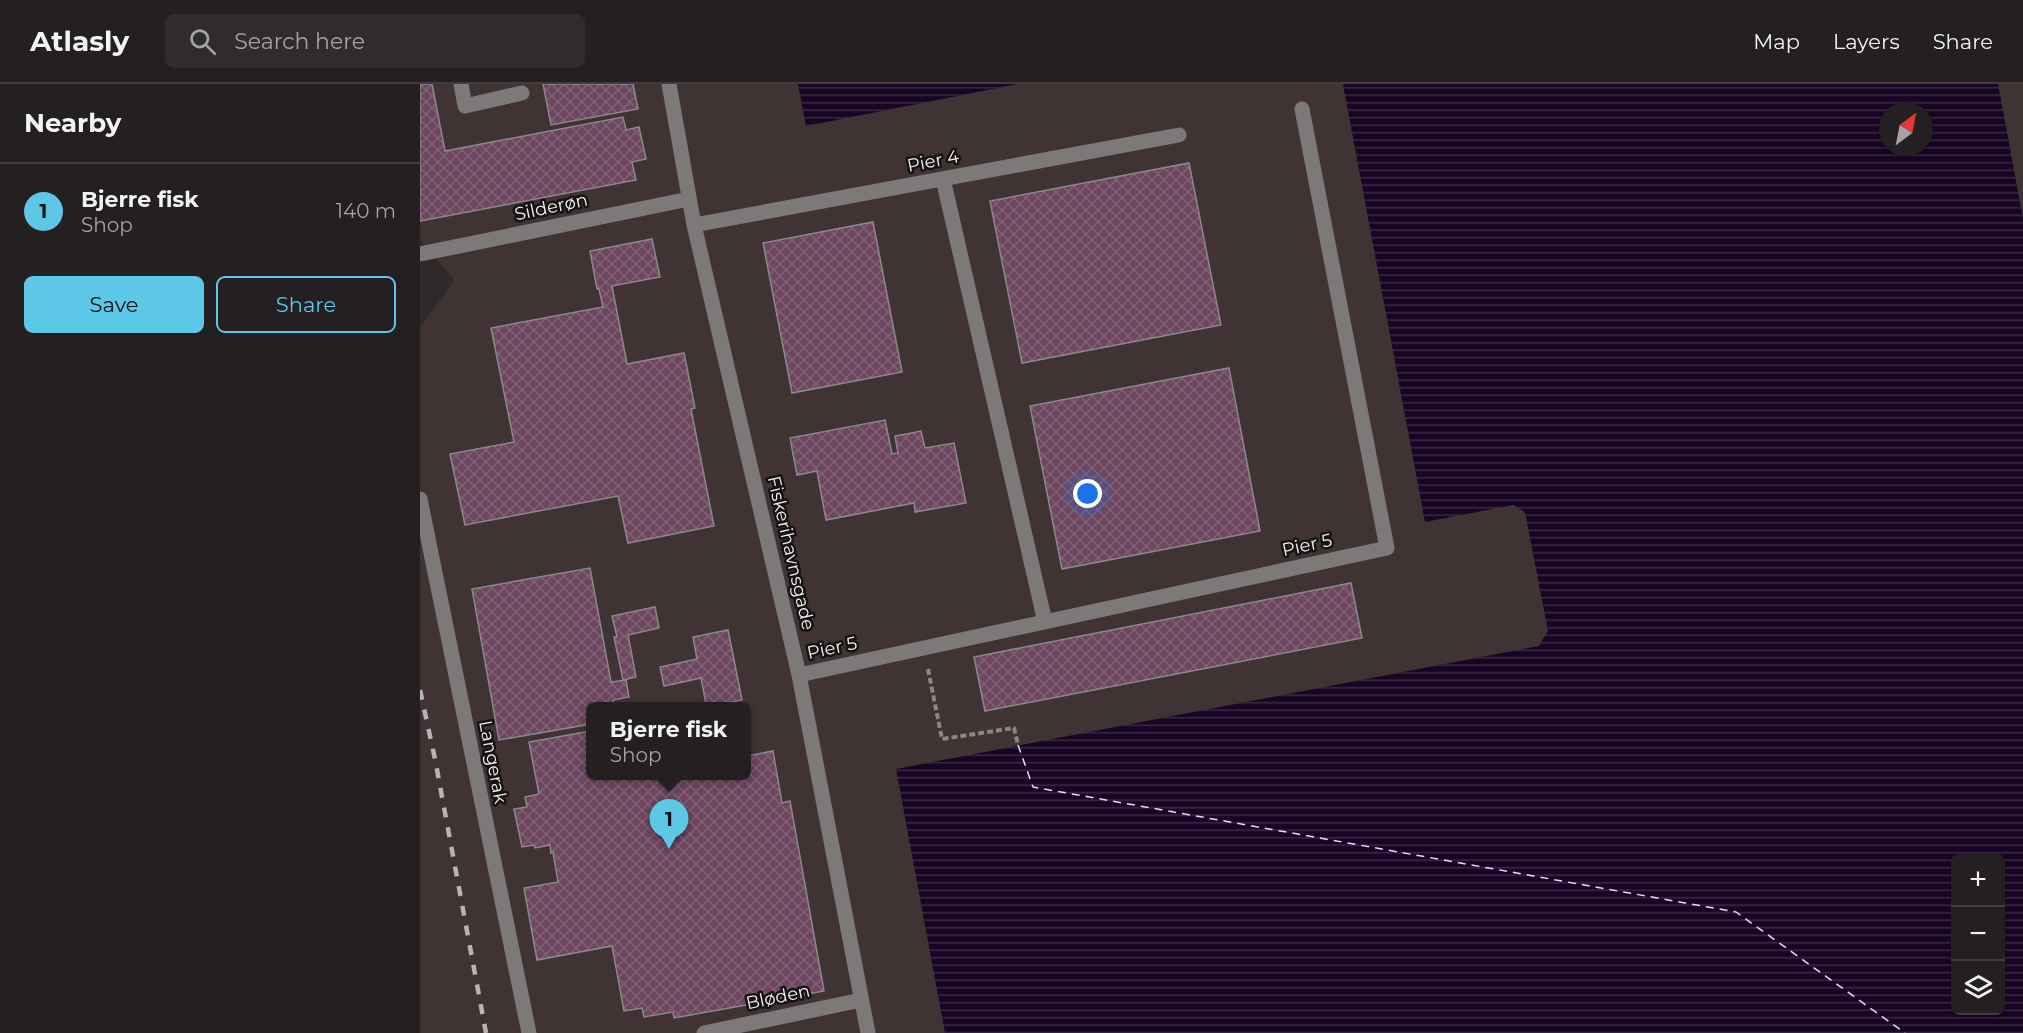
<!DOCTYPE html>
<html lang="en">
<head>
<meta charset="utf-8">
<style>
  :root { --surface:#241f20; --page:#302c2d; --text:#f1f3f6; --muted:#a3a2a5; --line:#413d3e; --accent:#5dc7e8 }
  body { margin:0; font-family:Montserrat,sans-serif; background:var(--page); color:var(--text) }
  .controls { position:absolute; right:18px; bottom:18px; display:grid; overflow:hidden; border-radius:9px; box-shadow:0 2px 4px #0004 }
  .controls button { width:54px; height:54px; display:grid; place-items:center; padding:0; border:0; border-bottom:2px solid var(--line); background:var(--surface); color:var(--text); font:30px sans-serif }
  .compass { position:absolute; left:1459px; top:18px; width:54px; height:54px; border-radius:50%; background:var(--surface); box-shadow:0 2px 4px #0004; rotate:32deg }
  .you { position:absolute; left:668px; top:410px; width:21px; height:21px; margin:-15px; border:4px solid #fff; border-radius:50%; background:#1a73e8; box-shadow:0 0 0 9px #1a73e833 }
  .badge { display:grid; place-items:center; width:39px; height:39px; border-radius:50%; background:var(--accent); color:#111; font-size:20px; font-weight:700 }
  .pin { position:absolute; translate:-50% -50px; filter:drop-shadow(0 2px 3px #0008) }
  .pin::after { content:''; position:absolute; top:32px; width:21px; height:18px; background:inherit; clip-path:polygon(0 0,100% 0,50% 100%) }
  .popup { position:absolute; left:166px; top:618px; width:165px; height:78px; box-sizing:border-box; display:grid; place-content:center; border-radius:9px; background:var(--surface); filter:drop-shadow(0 2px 4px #0005); font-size:20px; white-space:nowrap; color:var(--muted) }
  .popup b { font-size:22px; color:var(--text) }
  .popup::after { content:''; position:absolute; left:50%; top:100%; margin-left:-12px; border:12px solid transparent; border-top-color:var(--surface) }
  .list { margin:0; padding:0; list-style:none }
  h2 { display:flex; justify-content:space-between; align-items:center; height:78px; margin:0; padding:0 24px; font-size:26px }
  h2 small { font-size:20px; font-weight:400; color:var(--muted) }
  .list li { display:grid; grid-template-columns:39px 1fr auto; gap:18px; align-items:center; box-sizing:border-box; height:96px; padding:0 24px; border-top:2px solid var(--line) }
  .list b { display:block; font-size:22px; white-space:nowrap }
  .list p { margin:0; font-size:20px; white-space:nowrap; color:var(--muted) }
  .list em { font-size:20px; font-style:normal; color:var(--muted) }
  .actions { display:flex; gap:12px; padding:18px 24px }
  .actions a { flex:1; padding:14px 0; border:2px solid var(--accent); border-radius:9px; text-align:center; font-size:21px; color:var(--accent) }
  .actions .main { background:var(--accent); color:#111 }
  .icon { flex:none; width:33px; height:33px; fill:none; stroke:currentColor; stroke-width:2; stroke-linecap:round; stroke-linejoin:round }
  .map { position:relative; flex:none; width:1603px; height:949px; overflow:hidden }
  header { display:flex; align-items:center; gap:36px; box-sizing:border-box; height:84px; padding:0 30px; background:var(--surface); border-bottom:2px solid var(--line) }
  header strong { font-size:28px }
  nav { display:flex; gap:33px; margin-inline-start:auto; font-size:21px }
  .search { width:420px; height:54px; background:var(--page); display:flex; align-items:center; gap:15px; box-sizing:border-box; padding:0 21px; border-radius:9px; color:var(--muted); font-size:22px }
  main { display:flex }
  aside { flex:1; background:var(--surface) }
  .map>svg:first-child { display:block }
  .built { fill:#403334; fill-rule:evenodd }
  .water { fill:url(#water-rules); fill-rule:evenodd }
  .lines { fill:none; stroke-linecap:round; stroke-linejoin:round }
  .ferry { stroke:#edd7fd; stroke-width:1.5; stroke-dasharray:8 6; stroke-linecap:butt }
  .building { fill:url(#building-cross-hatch); stroke:#8e878b; stroke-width:1.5 }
  .path { stroke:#8b8586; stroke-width:4; stroke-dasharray:6 3; stroke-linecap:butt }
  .minor { stroke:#7c7978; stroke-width:15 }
  .rail { stroke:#b8b3b4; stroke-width:4.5; stroke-dasharray:10 10; stroke-linecap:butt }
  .labels { text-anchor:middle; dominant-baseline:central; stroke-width:5; stroke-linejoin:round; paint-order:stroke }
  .street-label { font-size:18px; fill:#f4f0f0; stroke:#161313 }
</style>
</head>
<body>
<header>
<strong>Atlasly</strong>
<div class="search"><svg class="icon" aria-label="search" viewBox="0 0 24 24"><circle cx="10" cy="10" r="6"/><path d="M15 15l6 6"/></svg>Search here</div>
<nav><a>Map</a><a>Layers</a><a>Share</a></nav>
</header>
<main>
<aside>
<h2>Nearby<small></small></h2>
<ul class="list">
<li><span class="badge">1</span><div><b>Bjerre fisk</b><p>Shop</p></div><em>140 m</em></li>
</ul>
<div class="actions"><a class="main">Save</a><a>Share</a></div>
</aside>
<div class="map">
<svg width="1603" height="949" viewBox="0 0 1603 949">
  <defs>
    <pattern id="water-rules" width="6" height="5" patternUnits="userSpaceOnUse" patternTransform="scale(1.5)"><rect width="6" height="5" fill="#180524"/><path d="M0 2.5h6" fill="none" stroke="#3a2a44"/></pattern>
    <pattern id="building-cross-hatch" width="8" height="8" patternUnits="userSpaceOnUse" patternTransform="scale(1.5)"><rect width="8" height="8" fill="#6d465f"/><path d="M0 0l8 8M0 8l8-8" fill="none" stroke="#826176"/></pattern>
  </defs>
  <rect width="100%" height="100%" fill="#30292a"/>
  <path class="built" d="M0 0H378L386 42 597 0H923L1005 437 1093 421 1105 428 1128 547 1119 562 477 685 525 949H0V244L34 196 0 155ZM171 622H327V692H171Z
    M1578 0H1603V135Z"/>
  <path class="water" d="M378 0H597L386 42Z
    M923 0H1578L1603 135V949H525L476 685 1119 562 1128 547 1105 428 1093 421 1005 438ZM1468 27H1504V63H1468ZM1536 774H1580V926H1536Z"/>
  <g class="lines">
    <path class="ferry" d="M598 661 613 703 1316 828 1485 949"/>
  </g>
  <path class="building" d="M0 0H12L25 67 203 33 206 46 219 43 226 75 212 78 216 96 0 137Z
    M123 0H213L218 25 131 41Z
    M769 79 801 241 602 279 570 117Z
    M453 138 482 288 372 309 343 159Z
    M232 155 240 193 192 202 207 280 264 269 275 324 271 325 294 442 208 459 198 412 45 441 30 370 94 358 71 244 183 223 179 205H177L170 167Z
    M809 284 840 447 642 485 610 322Z
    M465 336 472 370 478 369 475 352 501 347 505 364 534 359 546 419 495 428 494 419 406 436 397 387 377 391 370 354Z
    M170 484 191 598 206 596 209 613 193 616 194 622H171V640L79 656 52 505Z
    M931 499 942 554 565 627 554 573Z
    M235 523 239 544 208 551 216 593 203 596 194 553H197L192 532Z
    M308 546 322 616 289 622H272L286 620 281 594 244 602 240 583 277 575 273 553Z
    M171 647V692H327V672L353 667 362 719 370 717 404 907 254 934 253 928 224 933 222 924 204 927 192 862 117 876 104 804 138 798 133 768 131 769 130 761 115 764 114 761 102 763 94 725 107 723 105 713 119 710 109 658Z"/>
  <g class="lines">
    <path class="path" d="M508 585 522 655 594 644 598 661"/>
    <path class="minor" d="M41 0 45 22 102 9
      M249 0 274 141 379 591 448 949
      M523 95 625 538
      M274 141 759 51
      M0 170 269 115
      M0 415 109 949
      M379 591 967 464 882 25
      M284 949 441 916"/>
    <path class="rail" d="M0 606 15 675 66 949"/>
  </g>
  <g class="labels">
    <g class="street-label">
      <text transform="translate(513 77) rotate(-11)">Pier 4</text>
      <text transform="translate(131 123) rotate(-12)">Silderøn</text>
      <text transform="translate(887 461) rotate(-12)">Pier 5</text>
      <text transform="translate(371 469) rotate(77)">Fiskerihavnsgade</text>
      <text transform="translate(412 564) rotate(-12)">Pier 5</text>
      <text transform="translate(73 678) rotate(79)">Langerak</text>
      <text transform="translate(358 913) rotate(-12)">Bløden</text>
    </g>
  </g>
</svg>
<div class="controls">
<button>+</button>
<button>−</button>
<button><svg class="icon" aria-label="layers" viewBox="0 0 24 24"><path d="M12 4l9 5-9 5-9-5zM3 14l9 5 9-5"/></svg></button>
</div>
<svg class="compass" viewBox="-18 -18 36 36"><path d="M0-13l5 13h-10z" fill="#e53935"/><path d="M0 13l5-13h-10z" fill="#a3a2a5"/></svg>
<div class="you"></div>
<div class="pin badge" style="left:249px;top:765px">1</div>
<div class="popup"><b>Bjerre fisk</b>Shop</div>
</div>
</main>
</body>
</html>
